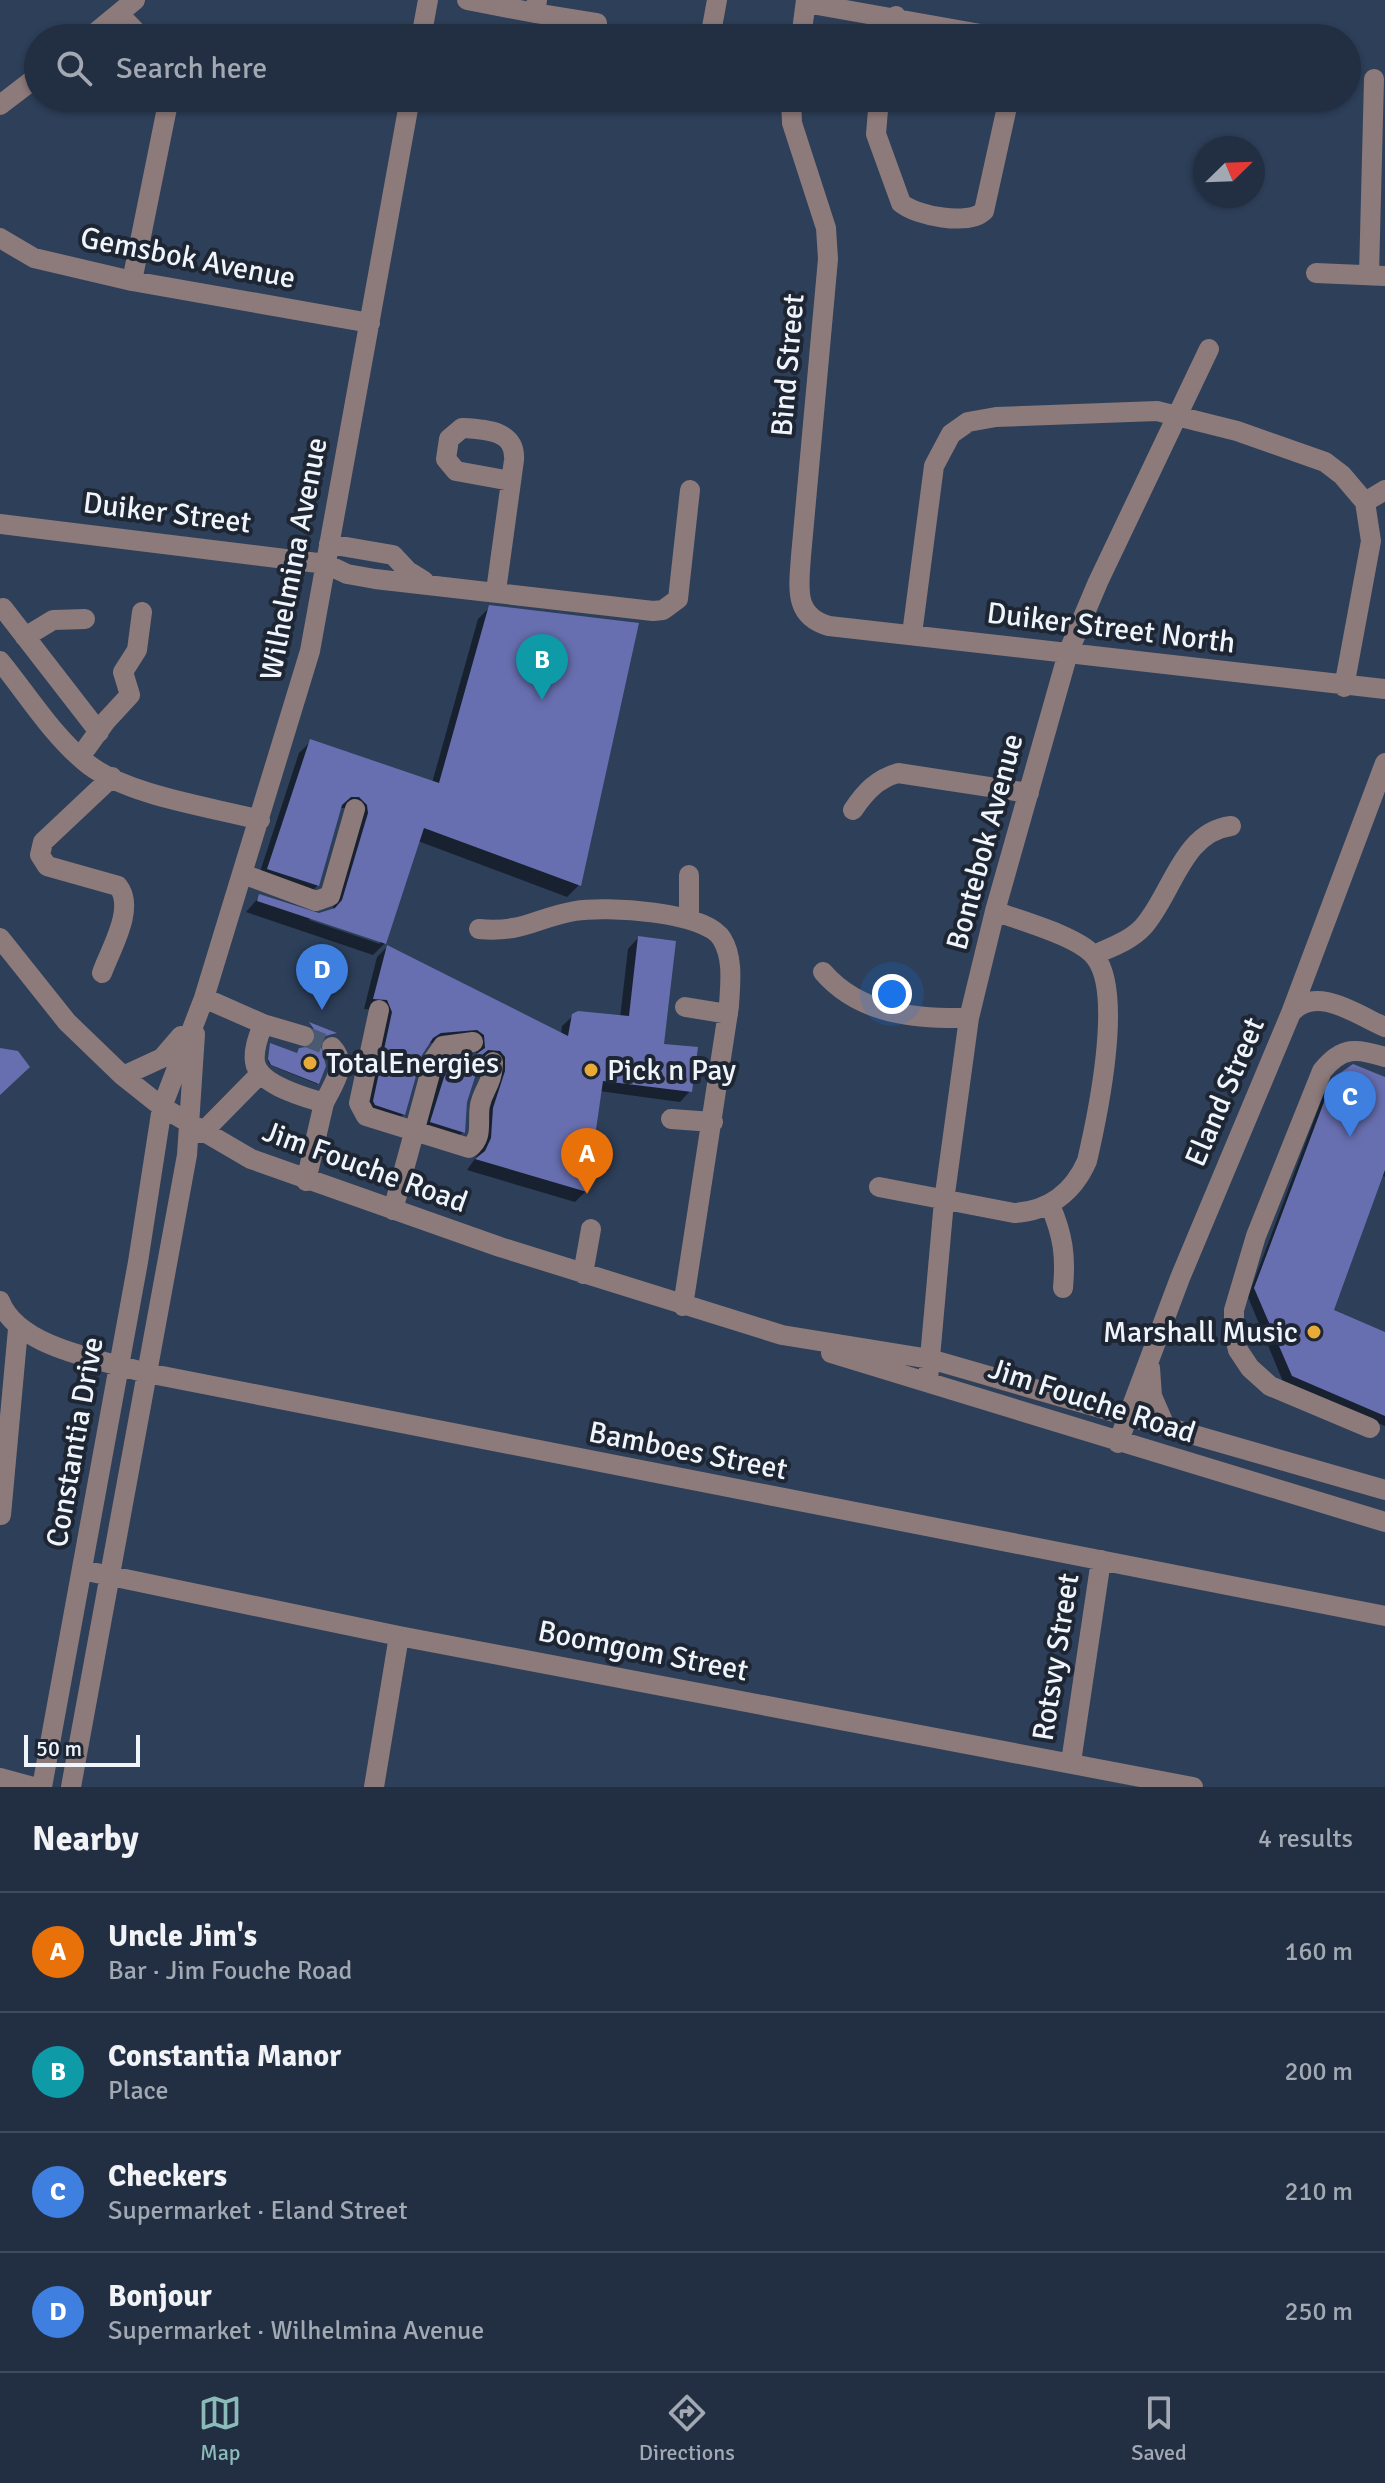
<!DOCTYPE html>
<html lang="en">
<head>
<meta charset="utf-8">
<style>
  :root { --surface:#222f43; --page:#2a374a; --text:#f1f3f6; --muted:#a2a9b2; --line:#3f4a5c; --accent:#8bbbb9 }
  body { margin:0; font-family:Signika,sans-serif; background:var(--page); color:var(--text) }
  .compass { position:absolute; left:1193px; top:136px; width:72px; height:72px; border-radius:50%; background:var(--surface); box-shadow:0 2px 6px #0004; rotate:67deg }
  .scale { position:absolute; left:24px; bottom:20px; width:116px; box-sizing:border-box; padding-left:8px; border:4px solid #f0f5fc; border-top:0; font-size:22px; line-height:28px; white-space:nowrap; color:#f0f5fc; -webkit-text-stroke:6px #1d2632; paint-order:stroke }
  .you { position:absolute; left:892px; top:994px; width:28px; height:28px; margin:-20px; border:6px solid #fff; border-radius:50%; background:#1a73e8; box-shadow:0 0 0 12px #1a73e833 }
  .badge { display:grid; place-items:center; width:52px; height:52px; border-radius:50%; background:var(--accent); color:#fff; font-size:26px; font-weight:700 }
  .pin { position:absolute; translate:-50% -66px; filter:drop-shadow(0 2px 4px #0008) }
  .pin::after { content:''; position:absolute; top:42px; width:28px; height:24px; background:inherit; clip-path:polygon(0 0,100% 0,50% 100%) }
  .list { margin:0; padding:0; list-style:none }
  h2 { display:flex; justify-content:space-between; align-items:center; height:104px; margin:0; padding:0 32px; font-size:34px }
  h2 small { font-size:26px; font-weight:400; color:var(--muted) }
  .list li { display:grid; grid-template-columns:52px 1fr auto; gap:24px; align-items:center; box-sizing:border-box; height:120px; padding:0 32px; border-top:2px solid var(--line) }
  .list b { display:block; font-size:30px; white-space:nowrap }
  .list p { margin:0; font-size:26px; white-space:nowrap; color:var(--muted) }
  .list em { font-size:26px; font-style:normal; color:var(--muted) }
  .icon { flex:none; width:44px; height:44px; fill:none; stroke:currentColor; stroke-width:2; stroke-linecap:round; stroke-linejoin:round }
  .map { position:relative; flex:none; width:1385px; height:1787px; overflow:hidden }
  .search { position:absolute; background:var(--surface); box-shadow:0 2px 6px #0004; left:24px; right:24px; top:24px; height:88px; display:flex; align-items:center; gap:20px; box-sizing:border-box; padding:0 28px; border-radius:44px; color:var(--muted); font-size:30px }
  .sheet { height:584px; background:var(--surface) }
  nav { display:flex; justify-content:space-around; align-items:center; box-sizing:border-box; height:112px; border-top:2px solid var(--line); background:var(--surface); font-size:22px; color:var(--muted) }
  nav a { display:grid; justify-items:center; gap:4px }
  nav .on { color:var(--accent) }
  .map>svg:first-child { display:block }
  .shadow { fill:#0007; fill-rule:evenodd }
  .building { fill:#686fb0 }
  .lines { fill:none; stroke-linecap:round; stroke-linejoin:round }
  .minor-tunnel { stroke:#4a5a71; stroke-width:20; stroke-dasharray:20 10; stroke-linecap:butt }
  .minor { stroke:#8d7a7a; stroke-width:20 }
  .poi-dot { fill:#e9ab38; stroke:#1d2632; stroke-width:3 }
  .labels { text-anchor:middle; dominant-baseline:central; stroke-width:8; stroke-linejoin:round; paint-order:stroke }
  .street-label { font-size:30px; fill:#f0f5fc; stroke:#1d2632 }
  .poi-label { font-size:30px; fill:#f0f5fc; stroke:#1d2632; text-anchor:start }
</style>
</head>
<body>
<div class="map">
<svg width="1385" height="1787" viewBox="0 0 1385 1787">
  <rect width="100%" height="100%" fill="#2d3f59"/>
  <path class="shadow" d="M490 607 637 624 579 885 567 897 418 841 385 943 373 955 246 912 260 896 319 916 332 911 357 826 347 808H340L318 885 306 897 257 881 299 753 311 741 432 783 478 619ZM311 917 380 940V944L309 920Z
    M638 938 662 1046 690 1091 680 1102 599 1091 585 1192 575 1202 467 1170 481 1150 489 1061 479 1060 465 1101 463 1132 453 1142 421 1133 441 1071 451 1060 476 1057V1050L468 1040 429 1043 420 1054 404 1114 393 1124 365 1115 377 1010 364 1009 377 957 387 947 561 1035 562 1026 573 1016 620 1018 628 949Z
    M310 1024 333 1034 322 1036 318 1042 317 1084 270 1065 268 1061 270 1046 297 1055 312 1048 317 1036Z
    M1353 1066 1385 1079V1177L1381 1175 1331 1311 1385 1334V1426L1284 1384 1248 1297 1326 1088Z"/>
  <path class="building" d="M489 605 639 623 581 886 424 828 386 944 257 901 259 894 319 913 335 908 342 900 368 813 367 805 359 797H351L342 805 319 886 267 869 310 739 439 783Z
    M638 936 676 941 664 1044 698 1047 692 1092 603 1081 587 1192 475 1159 485 1151 491 1138 493 1108 505 1071V1057L500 1051 488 1050 482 1055 467 1102 465 1133 430 1122 450 1058 475 1055 485 1048 484 1035 477 1030 441 1033 433 1038 422 1055 405 1115 375 1105 373 1101 392 1012 387 1000 373 999 387 945 568 1036 572 1014 578 1011 629 1016Z
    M309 1022 337 1033 325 1036 320 1042 326 1066 319 1084 271 1065 268 1059 270 1043 297 1053 299 1048 312 1046 317 1034Z
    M0 1048 18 1051 30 1067 0 1095Z
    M1353 1064 1385 1077V1170L1334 1310 1385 1332V1416L1292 1376 1254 1288 1333 1078Z"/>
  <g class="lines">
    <path class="minor-tunnel" d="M304 1036 332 1047"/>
    <path class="minor" d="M467 0 535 13
      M537 0 535 13 597 23
      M806 3 1003 38
      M120 15 142 38
      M633 34 655 38
      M89 38 135 0
      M421 38 428 0
      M710 38 717 0
      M801 38 806 0
      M891 38 896 16
      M791 98 792 123 826 228 828 259 801 556C799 587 793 616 829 626L1385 689
      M879 98 876 134 901 203C916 216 969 226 984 211L1009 98
      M0 105 38 76
      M0 238 34 258 132 281 370 323
      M1316 273 1385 276
      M1369 275 1374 79
      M132 281 169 98
      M1365 502 1385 490
      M0 524 326 564 347 574 375 579 653 611 663 610 678 599 690 490
      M329 544 393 555 408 571 424 581
      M496 591 514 460C516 430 484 429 462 428L449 439 446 459 456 471 511 481
      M3 608 99 732
      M912 634 934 466 951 434 968 422 996 417 1157 411 1237 431 1325 462 1342 475 1365 502 1371 541 1344 687
      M25 637 53 620 85 619
      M0 661C28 695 54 738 89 765 130 796 211 807 260 820
      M80 757 106 721 130 695 123 672 137 650 142 612
      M853 810C865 792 877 779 898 773L1029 793
      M243 874 316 901 330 896 355 809
      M689 919V875
      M479 929C524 933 535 918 575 911 605 906 706 911 722 939 734 959 730 985 729 1006L683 1306
      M0 938 67 1022 123 1076 162 1107 251 1159 500 1247 782 1335 930 1359 1385 1490
      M1094 955C1111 947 1130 941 1143 927 1172 895 1182 832 1231 826
      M823 972C860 1015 916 1019 969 1018
      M102 973C110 950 136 908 118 886L47 866 40 855 43 842 112 777
      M204 998 263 1024C259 1035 253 1049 255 1062 258 1085 305 1097 324 1103L306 1181
      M685 1007 728 1014
      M379 1010 359 1103 366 1116 469 1148C484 1138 477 1121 480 1105 484 1087 492 1086 493 1062
      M1291 1013C1316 984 1357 1015 1385 1027
      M263 1024 304 1036
      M123 1076 162 1058 181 1036
      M324 1103C333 1084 349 1065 332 1047
      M671 1119 713 1122
      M202 1133 260 1074
      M879 1187 1014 1213C1048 1211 1073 1193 1087 1161 1097 1118 1124 993 1095 957 1079 936 1020 921 995 911
      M1050 1205C1063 1235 1066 1256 1063 1288
      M393 1210 434 1059 443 1046 473 1042
      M583 1274 591 1229
      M0 1301C18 1348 102 1360 147 1373L1385 1616
      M831 1353 1385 1522
      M1150 1368 1152 1396 1165 1426
      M928 1380 944 1201 969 1018 995 911 1068 653 1098 582 1209 349
      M1370 1428 1270 1386 1250 1368 1238 1350 1234 1333V1310L1256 1236 1322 1071C1342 1046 1357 1048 1385 1057
      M1118 1443 1180 1278 1291 1013 1385 763
      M1 1515 18 1329
      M82 1570 399 1636 1193 1787
      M1071 1762 1101 1560
      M0 1778 33 1787
      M42 1787 138 1262 162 1107 204 998 310 651 410 98
      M71 1787 187 1155 195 1034
      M374 1787 399 1636"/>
  </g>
  <g class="poi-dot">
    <circle cx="310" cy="1063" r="8"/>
    <circle cx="591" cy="1070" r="8"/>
    <circle cx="1314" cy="1332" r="8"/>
  </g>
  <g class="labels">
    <g class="street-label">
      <text transform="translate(188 258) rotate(11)">Gemsbok Avenue</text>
      <text transform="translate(788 365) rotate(-85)">Bind Street</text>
      <text transform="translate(167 513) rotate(7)">Duiker Street</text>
      <text transform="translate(294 559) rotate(-79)">Wilhelmina Avenue</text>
      <text transform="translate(1111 628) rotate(7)">Duiker Street North</text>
      <text transform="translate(985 842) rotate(-75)">Bontebok Avenue</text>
      <text transform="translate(1225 1092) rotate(-67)">Eland Street</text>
      <text transform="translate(365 1167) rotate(20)">Jim Fouche Road</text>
      <text transform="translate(1092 1401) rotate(18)">Jim Fouche Road</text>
      <text transform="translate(75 1442) rotate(-80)">Constantia Drive</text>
      <text transform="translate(688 1451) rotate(11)">Bamboes Street</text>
      <text transform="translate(643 1651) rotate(11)">Boomgom Street</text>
      <text transform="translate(1056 1657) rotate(-81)">Rotsvy Street</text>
    </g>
    <g class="poi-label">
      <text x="326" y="1063">TotalEnergies</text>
      <text x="607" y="1070">Pick n Pay</text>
      <text x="1298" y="1332" text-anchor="end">Marshall Music</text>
    </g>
  </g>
</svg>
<svg class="compass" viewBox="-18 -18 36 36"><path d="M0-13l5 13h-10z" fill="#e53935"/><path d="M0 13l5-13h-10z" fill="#a2a9b2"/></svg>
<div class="scale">50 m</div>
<div class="you"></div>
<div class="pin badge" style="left:587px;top:1194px;background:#e8710a">A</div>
<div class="pin badge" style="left:542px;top:700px;background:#0f9aa8">B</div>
<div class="pin badge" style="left:1350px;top:1137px;background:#3f7fe0">C</div>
<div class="pin badge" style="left:322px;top:1010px;background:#3f7fe0">D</div>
<div class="search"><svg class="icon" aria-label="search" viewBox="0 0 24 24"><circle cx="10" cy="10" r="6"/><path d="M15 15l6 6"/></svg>Search here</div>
</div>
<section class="sheet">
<h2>Nearby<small>4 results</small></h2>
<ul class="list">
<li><span class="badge" style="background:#e8710a">A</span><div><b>Uncle Jim's</b><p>Bar · Jim Fouche Road</p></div><em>160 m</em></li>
<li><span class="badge" style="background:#0f9aa8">B</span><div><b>Constantia Manor</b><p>Place</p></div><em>200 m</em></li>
<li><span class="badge" style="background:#3f7fe0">C</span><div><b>Checkers</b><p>Supermarket · Eland Street</p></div><em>210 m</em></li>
<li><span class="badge" style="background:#3f7fe0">D</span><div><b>Bonjour</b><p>Supermarket · Wilhelmina Avenue</p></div><em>250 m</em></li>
</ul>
</section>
<nav>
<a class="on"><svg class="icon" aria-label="map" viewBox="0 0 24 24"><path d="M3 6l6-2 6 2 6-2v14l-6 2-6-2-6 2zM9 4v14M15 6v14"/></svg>Map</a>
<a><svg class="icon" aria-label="directions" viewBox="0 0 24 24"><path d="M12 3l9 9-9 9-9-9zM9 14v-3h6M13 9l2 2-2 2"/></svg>Directions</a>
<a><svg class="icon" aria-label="saved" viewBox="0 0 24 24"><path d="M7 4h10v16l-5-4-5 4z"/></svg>Saved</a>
</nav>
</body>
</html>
